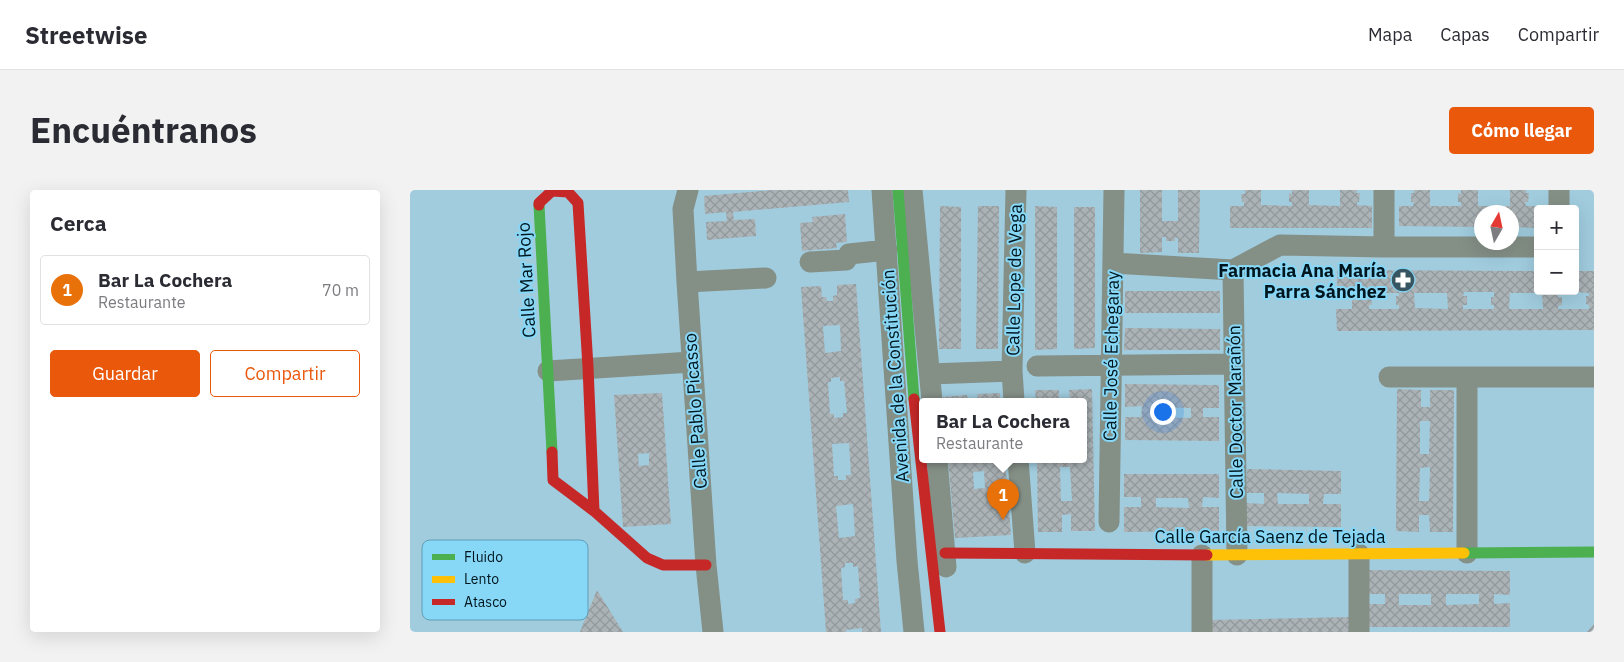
<!DOCTYPE html>
<html lang="es">
<head>
<meta charset="utf-8">
<style>
  :root { --surface:#fff; --page:#f2f2f3; --text:#2b2b33; --muted:#7c7c81; --line:#e1e1e2; --accent:#ea580c }
  body { margin:0; font-family:"IBM Plex Sans",sans-serif; background:var(--page); color:var(--text) }
  .controls { position:absolute; right:15px; top:15px; display:grid; overflow:hidden; border-radius:5px; box-shadow:0 5px 20px #0002 }
  .controls button { width:45px; height:45px; display:grid; place-items:center; padding:0; border:0; border-bottom:1px solid var(--line); background:var(--surface); color:var(--text); font:25px sans-serif }
  .compass { position:absolute; left:1064px; top:15px; width:45px; height:45px; border-radius:50%; background:var(--surface); box-shadow:0 5px 20px #0002; rotate:9deg }
  .you { position:absolute; left:752px; top:221px; width:18px; height:18px; margin:-12px; border:4px solid #fff; border-radius:50%; background:#1a73e8; box-shadow:0 0 0 8px #1a73e833 }
  .badge { display:grid; place-items:center; width:32px; height:32px; border-radius:50%; background:var(--accent); color:#fff; font-size:16px; font-weight:700 }
  .pin { position:absolute; translate:-50% -41px; filter:drop-shadow(0 1px 2px #0008) }
  .pin::after { content:''; position:absolute; top:26px; width:18px; height:15px; background:inherit; clip-path:polygon(0 0,100% 0,50% 100%) }
  .popup { position:absolute; left:509px; top:208px; width:168px; height:65px; box-sizing:border-box; display:grid; place-content:center; border-radius:5px; background:var(--surface); filter:drop-shadow(0 1px 4px #0005); font-size:16px; white-space:nowrap; color:var(--muted) }
  .popup b { font-size:19px; color:var(--text) }
  .popup::after { content:''; position:absolute; left:50%; top:100%; margin-left:-10px; border:10px solid transparent; border-top-color:var(--surface) }
  .list { margin:0; padding:0; list-style:none }
  h2 { display:flex; justify-content:space-between; align-items:center; height:65px; margin:0; padding:0 20px; font-size:21px }
  h2 small { font-size:16px; font-weight:400; color:var(--muted) }
  .list li { display:grid; grid-template-columns:32px 1fr auto; gap:15px; align-items:center; box-sizing:border-box; height:70px; margin:0 10px 10px; padding:0 10px; border:1px solid var(--line); border-radius:5px }
  .list b { display:block; font-size:19px; white-space:nowrap }
  .list p { margin:0; font-size:16px; white-space:nowrap; color:var(--muted) }
  .list em { font-size:16px; font-style:normal; color:var(--muted) }
  .actions { display:flex; gap:10px; padding:15px 20px }
  .actions a { flex:1; padding:11px 0; border:1px solid var(--accent); border-radius:5px; text-align:center; font-size:18px; color:var(--accent) }
  .actions .main { background:var(--accent); color:#fff }
  .map { position:relative; flex:none; width:1184px; height:442px; overflow:hidden; border-radius:5px }
  header { display:flex; align-items:center; gap:30px; box-sizing:border-box; height:70px; padding:0 25px; background:var(--surface); border-bottom:1px solid var(--line) }
  header strong { font-size:24px }
  nav { display:flex; gap:28px; margin-inline-start:auto; font-size:18px }
  .intro { display:flex; align-items:center; justify-content:space-between; box-sizing:border-box; height:120px; padding:0 30px }
  h1 { margin:0; font-size:35px }
  .button { padding:12px 22px; border-radius:5px; background:var(--accent); color:#fff; font-size:18px; font-weight:700 }
  main { display:flex; gap:30px; padding:0 30px }
  aside { flex:1; background:var(--surface); border-radius:5px; box-shadow:0 5px 20px #0002 }
  .map>svg:first-child { display:block }
  .building { fill:url(#building-cross-hatch); fill-rule:evenodd }
  .lines { fill:none; stroke-linecap:round; stroke-linejoin:round }
  .street { stroke:#848f86; stroke-width:21 }
  .fast { stroke:#4caf50; stroke-width:11 }
  .slow { stroke:#ffc107; stroke-width:11 }
  .jam { stroke:#c62828; stroke-width:11 }
  .labels { text-anchor:middle; dominant-baseline:central; stroke-width:4; stroke-linejoin:round; paint-order:stroke }
  .poi-label { font-size:18px; font-weight:bold; fill:#00161e; stroke:#87d7f7; text-anchor:end }
  .street-label { font-size:18px; fill:#00161e; stroke:#87d7f7 }
  .key { fill:#87d7f7; stroke:#5e9db6; stroke-width:1 }
  .key-label { font-size:14px; fill:#00161e }
</style>
</head>
<body>
<header>
<strong>Streetwise</strong>
<nav><a>Mapa</a><a>Capas</a><a>Compartir</a></nav>
</header>
<div class="intro"><h1>Encuéntranos</h1><a class="button">Cómo llegar</a></div>
<main>
<aside>
<h2>Cerca<small></small></h2>
<ul class="list">
<li><span class="badge" style="background:#e8710a">1</span><div><b>Bar La Cochera</b><p>Restaurante</p></div><em>70 m</em></li>
</ul>
<div class="actions"><a class="main">Guardar</a><a>Compartir</a></div>
</aside>
<div class="map">
<svg width="1184" height="442" viewBox="0 0 1184 442">
  <defs>
    <pattern id="building-cross-hatch" width="8" height="8" patternUnits="userSpaceOnUse" patternTransform="scale(1.25)"><rect width="8" height="8" fill="#acb3b6"/><path d="M0 0l8 8M0 8l8-8" fill="none" stroke="#92999c"/></pattern>
  </defs>
  <rect width="100%" height="100%" fill="#a0ccde"/>
  <path class="building" d="M363 0H438L439 12 323 22 324 30 345 29 346 46 297 50 296 32 317 31 316 22 295 24 294 6Z
    M730 0H752V31H768V0H790L789 63H768V48H765V51H756V47H752V62L730 63Z
    M835 0H851V15L882 16V12H879V3L882 4V0H899V15L930 16V0H947L946 3H950L949 12H947V15L962 16V38H820V16H834V12H832L831 4H835Z
    M1004 0H1020V16H1051V12H1048V3L1051 4V0H1068V16H1100V0H1116V3H1119L1118 12H1115L1116 16H1131V19H1128V38L1102 37V22H1072V37L989 36V16H1003L1004 12H1001V3H1004Z
    M530 16 551 17V159H529Z
    M568 16H589L588 159H566Z
    M625 16 647 17V159L625 160Z
    M664 17H685V158L664 159Z
    M435 24 437 52 426 53 427 58 392 61 390 33 403 32 402 27Z
    M927 80 1128 81V103H1100L1099 119H1133L1132 101H1148V107H1152V115L1148 116V119H1179V115L1176 114V106H1179V103L1165 102V81H1184V140L927 141 926 119H942V103H927ZM1054 102H1084V107H1081V115H1084V119H1053V115H1057V106H1053ZM959 103H989V106H986V115H989V119H959V115H962L961 107H959ZM1004 103H1037L1038 119 1005 118Z
    M446 94 471 442H452V438L436 440V442H416L391 97 411 96 412 107H416L417 111H423V106L427 105V95ZM430 135 431 161 415 163 413 136ZM430 187V191H434L437 223H433V227L424 228V224H420L418 192H421V188ZM439 253 441 285H436V290H428V286H424L422 254ZM443 314 445 346 429 348 426 316ZM435 373H443V377L448 376 450 408 445 409V413L438 414V410H433L431 378 435 377Z
    M715 101H810V123H715Z
    M715 138 810 139V160H714Z
    M715 194 809 195V218H793V227H809V251L715 250V227H731L732 216 715 217ZM742 217 781 218V228L742 227Z
    M682 199 685 341H661V324L652 325V342H628L627 269H673V211H660L659 200ZM650 277H660L662 311H651Z
    M987 199 1011 200V217H1020V200H1044L1043 342H1020L1019 325H1009V342L986 341ZM1010 231H1020L1019 264H1010ZM1020 277 1019 311H1009L1010 278Z
    M625 200H649V211H626Z
    M252 203 261 334 213 337 204 205ZM239 263V275L229 276 228 264Z
    M590 203V211H568L567 204Z
    M557 205 558 211H533V207Z
    M538 269H561L562 271 572 270V269H595L601 345 545 348ZM574 281 575 298 564 299 563 282Z
    M837 279 931 281V304H914L913 314H931V337L835 336 836 313 854 314V303H836ZM867 303 899 304V314H868Z
    M714 284H809V308L793 307 792 317H809V341L714 342V317H731V307H714ZM746 308H778L779 318 746 317Z
    M957 380 1100 381V405L1084 404V414L1100 413V437H957V414H975V404H957ZM989 404H1021V415H989ZM1036 404H1069V414L1036 415Z
    M187 400 213 442H170Z
    M941 427 942 442H798L797 430Z
    M1184 434V442H1177Z"/>
  <g class="lines">
    <path class="street" d="M278 0 273 19 277 92 296 375 303 442
      M472 0 497 371 504 442
      M502 0 522 211
      M1149 0V19
      M974 57V0
      M400 72 436 70 439 64 477 60
      M703 73 823 80 827 365
      M823 80 870 55 974 57H1128
      M277 92 356 88
      M627 176 824 174
      M138 181 282 172
      M520 184 602 181
      M979 187H1184
      M604 211 602 181 606 0
      M527 269 536 377
      M608 269 615 363
      M699 332 704 0
      M1057 363V188
      M792 365V442
      M949 442V364"/>
    <path class="fast" d="M488 0 504 209
      M129 15 142 262
      M1054 363 1184 362"/>
    <path class="slow" d="M797 365 1054 363"/>
    <path class="jam" d="M129 15V13L142 1 158 2 168 13 178 177 184 321
      M504 209 530 442
      M142 262 143 290 184 321 237 368 253 375H296
      M535 363 797 365"/>
  </g>
  <defs>
    <g id="pharmacy-disc" transform="scale(1.25)"><circle r="9.5" fill="#385661" stroke="#87d7f7"/><path d="M-2-6h4v4h4v4h-4v4h-4v-4h-4v-4h4Z" fill="#fff"/></g>
  </defs>
  <g fill-rule="evenodd">
    <use href="#pharmacy-disc" x="993" y="90"/>
  </g>
  <g class="labels">
    <g class="poi-label">
      <text x="976" y="80">Farmacia Ana María<tspan x="976" dy="21">Parra Sánchez</tspan></text>
    </g>
    <g class="street-label">
      <text transform="translate(116 90) rotate(-93)">Calle Mar Rojo</text>
      <text transform="translate(604 90) rotate(-89)">Calle Lope de Vega</text>
      <text transform="translate(701 166) rotate(-89)">Calle José Echegaray</text>
      <text transform="translate(485 186) rotate(-94)">Avenida de la Constitución</text>
      <text transform="translate(285 221) rotate(-94)">Calle Pablo Picasso</text>
      <text transform="translate(825 222) rotate(-91)">Calle Doctor Marañón</text>
      <text x="860" y="346">Calle García Saenz de Tejada</text>
    </g>
  </g>
  <rect x="12" y="350" width="166" height="80" rx="8" class="key"/>
  <rect x="22" y="364" width="23" height="6" fill="#4caf50"/>
  <rect x="22" y="386" width="23" height="7" fill="#ffc107"/>
  <rect x="22" y="409" width="23" height="6" fill="#c62828"/>
  <g class="key-label">
    <text x="54" y="372">Fluido</text>
    <text x="54" y="394">Lento</text>
    <text x="54" y="417">Atasco</text>
  </g>
</svg>
<div class="controls">
<button>+</button>
<button>−</button>
</div>
<svg class="compass" viewBox="-18 -18 36 36"><path d="M0-13l5 13h-10z" fill="#e53935"/><path d="M0 13l5-13h-10z" fill="#7c7c81"/></svg>
<div class="you"></div>
<div class="pin badge" style="left:593px;top:330px;background:#e8710a">1</div>
<div class="popup"><b>Bar La Cochera</b>Restaurante</div>
</div>
</main>
</body>
</html>
